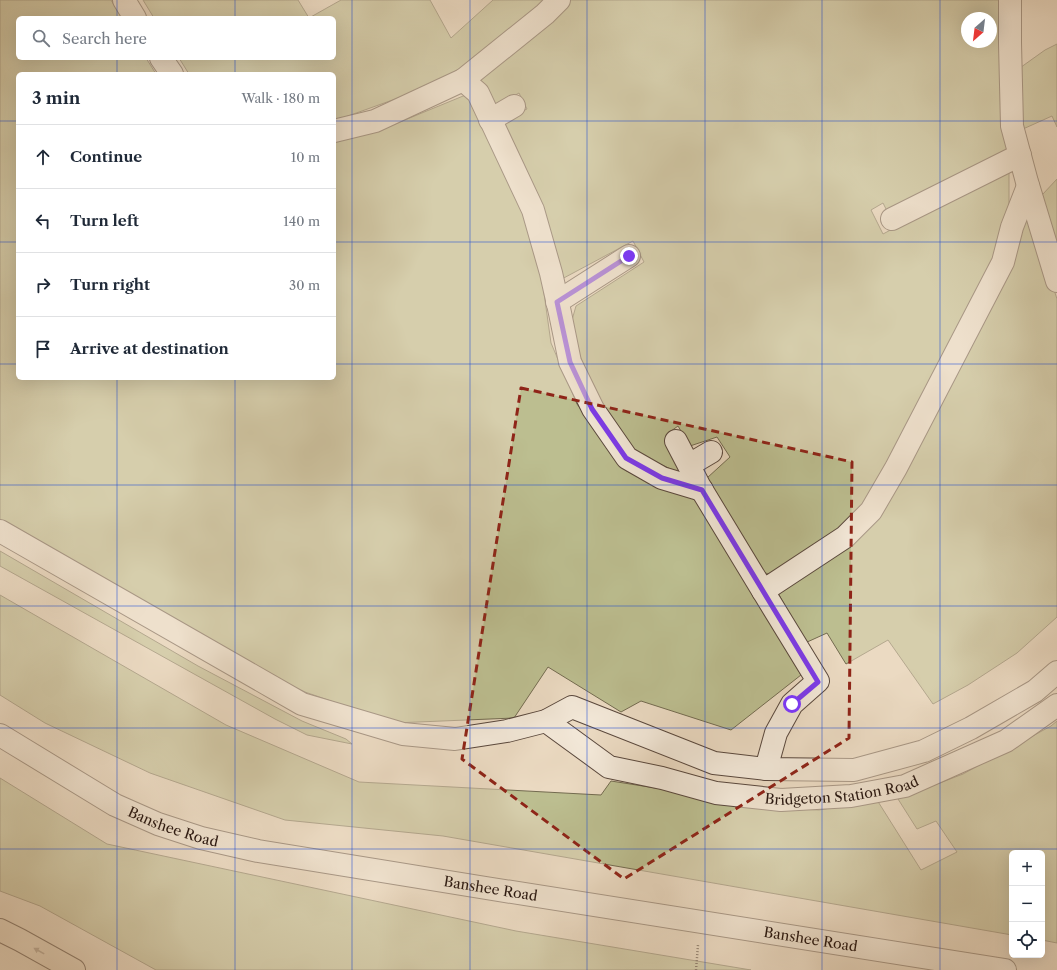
<!DOCTYPE html>
<html lang="en">
<head>
<meta charset="utf-8">
<style>
  :root { --surface:#fff; --page:#f6f6f7; --text:#1f2937; --muted:#747a83; --line:#e0e1e3 }
  body { margin:0; font-family:"Libre Caslon Text",serif; background:var(--page); color:var(--text) }
  .controls { position:absolute; right:12px; bottom:12px; display:grid; overflow:hidden; border-radius:6px; box-shadow:0 4px 16px #0002 }
  .controls button { width:36px; height:36px; display:grid; place-items:center; padding:0; border:0; border-bottom:1px solid var(--line); background:var(--surface); color:var(--text); font:20px sans-serif }
  .compass { position:absolute; left:961px; top:12px; width:36px; height:36px; border-radius:50%; background:var(--surface); box-shadow:0 4px 16px #0002; rotate:208deg }
  .stop { position:absolute; width:12px; height:12px; margin:-9px; border:3px solid #7c3aed; border-radius:50%; background:#fff }
  .stop.end { background:#7c3aed; border-color:#fff; box-shadow:0 1px 4px #0008 }
  .list { margin:0; padding:0; list-style:none }
  h2 { display:flex; justify-content:space-between; align-items:center; height:52px; margin:0; padding:0 16px; font-size:17px }
  h2 small { font-size:13px; font-weight:400; color:var(--muted) }
  .list li { display:grid; grid-template-columns:26px 1fr auto; gap:12px; align-items:center; box-sizing:border-box; height:64px; padding:0 16px; border-top:1px solid var(--line) }
  .list b { display:block; font-size:15px; white-space:nowrap }
  .list em { font-size:13px; font-style:normal; color:var(--muted) }
  .icon { flex:none; width:22px; height:22px; fill:none; stroke:currentColor; stroke-width:2; stroke-linecap:round; stroke-linejoin:round }
  .map { position:relative; flex:none; width:1057px; height:970px; overflow:hidden }
  .search { position:absolute; background:var(--surface); box-shadow:0 4px 16px #0002; left:16px; top:16px; width:320px; height:44px; display:flex; align-items:center; gap:10px; box-sizing:border-box; padding:0 14px; border-radius:6px; color:var(--muted); font-size:15px }
  .panel { position:absolute; background:var(--surface); box-shadow:0 4px 16px #0002; left:16px; top:72px; width:320px; height:308px; border-radius:6px }
  .map>svg:first-child { display:block }
  .green { fill:#bcbe90; stroke:#736b50; fill-rule:evenodd }
  .lines { fill:none; stroke-linecap:round; stroke-linejoin:round }
  .minor-casing { stroke:#5a483d; stroke-width:24 }
  .highway-casing { stroke:#2a1811; stroke-width:24 }
  .path { stroke:#2a1811; stroke-width:2.5; stroke-dasharray:1 2; stroke-linecap:butt }
  .minor { stroke:#f2e7d7; stroke-width:22 }
  .highway { stroke:#ebdac2; stroke-width:22 }
  .oneway { fill:#948372 }
  .route { stroke:#7c3aed; stroke-width:5 }
  .marked { fill:none; stroke:#8f2418; stroke-width:3; stroke-dasharray:8 5; stroke-linejoin:round }
  .grid { fill:none; stroke:#1d4ed8; stroke-width:1; stroke-opacity:0.55 }
  .labels { text-anchor:middle; dominant-baseline:central; stroke-width:4; stroke-linejoin:round; paint-order:stroke }
  .street-label { font-size:14px; fill:#2a1811; stroke:#f2e7d7 }
</style>
</head>
<body>
<div class="map">
<svg width="1057" height="970" viewBox="0 0 1057 970">
  <rect width="100%" height="100%" fill="#ebdac2"/>
  <filter id="stains"><feTurbulence type="fractalNoise" baseFrequency=".005" numOctaves="4"/><feColorMatrix values="0 0 0 0 .2 0 0 0 0 .09 0 0 0 0 .02 0 0 0 .5 -.17"/></filter>
  <radialGradient id="worn" r=".72"><stop offset=".6" stop-color="#630" stop-opacity="0"/><stop offset="1" stop-color="#630" stop-opacity=".3"/></radialGradient>
  <path class="green" d="M0 0H111L122 18H18V58H146L156 74H18V378H334V141L395 124 468 94 525 215 541 272 551 343 577 404 607 447 625 470 648 482 697 500 801 675 731 730 641 701 621 712 548 667 514 718 394 723 305 692 261 671 0 521Z
    M143 0H298L309 18 341 0H430L451 38 493 0H546L487 50 440 83 334 121V74H189L179 58H334V18H154Z
    M563 0H1001L1009 154 888 213 883 203 871 210 883 234 1009 167V209L992 262 883 481 849 524 774 576 760 571 707 478 730 457 717 437 690 446 678 426 667 434 684 475 635 453 599 410 570 327 576 306 644 262 633 241 560 280 499 121 527 109 519 93 496 106 474 79ZM967 18H991V42H967Z
    M1057 44V127L1052 116 1023 129 1017 70 1045 50Z
    M1057 179V250L1042 195Z
    M1029 211 1057 299V617L1017 653 968 685 933 704 888 640 846 664 827 633 805 643 777 591 853 542Z
    M0 551 198 666 302 721 346 739 352 744 307 735 275 719 0 566Z
    M0 595 226 725 359 782 601 795 611 781 681 792 756 807 819 810 877 800 921 870 957 852 936 821 917 829 898 799 963 774 1051 726 1057 721V943L1042 940V853H1012V935L443 836 285 820 150 773 45 723 0 695Z
    M0 778 107 844 516 931 751 970H156L40 906 0 891Z"/>
  <g class="lines">
    <g class="minor-casing">
      <g id="minor">
        <path d="M124 0 135 18"/>
        <path d="M1010 0V43L1012 126 1027 182 1057 281"/>
        <path d="M161 58 172 74"/>
        <path d="M463 80 478 93 533 210 551 273 560 313 570 362 593 409 627 458 662 478 702 490"/>
        <path d="M490 120 514 106"/>
        <path d="M334 131 375 121 463 80 545 14 559 0"/>
        <path d="M892 219 1020 155"/>
        <path d="M557 302 629 256"/>
        <path d="M676 441 700 487 763 591 845 537 871 511 896 468 1003 262 1012 227 1028 186"/>
        <path d="M689 465 711 452"/>
        <path d="M0 531 302 704 403 734 455 739 507 731 546 721 572 707 714 763 766 769 854 770 924 751 971 728 1035 691 1057 672"/>
        <path d="M763 591 818 681 792 704 776 733 766 769"/>
        <path id="s1" d="M546 721 609 767 662 778 716 793 781 800 851 796 905 786 1006 741 1057 705"/>
        <path id="s2" d="M0 735 115 805 158 824 201 838 258 851 486 888 1005 970"/>
      </g>
    </g>
    <g class="highway-casing">
      <path id="highway" d="M0 930 20 940 74 970"/>
    </g>
    <path class="path" d="M696 970 698 945"/>
    <use href="#minor" class="minor"/>
    <use href="#highway" class="highway"/>
  </g>
  <defs><path id="oneway-solid" d="M-6-.8H1V-3.2L6.5 0L1 3.2V.8H-6Z"/></defs>
  <use class="oneway" href="#oneway-solid" transform="translate(39 951) rotate(-151)"/>
  <g class="lines">
    <path class="route" d="M629 256 557 302 570 362 592 409 626 458 662 478 702 490 818 682 792 704"/>
  </g>
  <path d="M0 0H1057V970H0ZM521 388 852 462 849 738 624 879 462 759Z" fill="#ebdac2" fill-opacity=".55" fill-rule="evenodd"/>
  <path class="marked" d="M521 388 852 462 849 738 624 879 462 759Z"/>
  <path class="grid" d="M117 0V18M235 0V18M352 0V970M470 0V970M587 0V970M705 0V970M822 0V970M940 0V970M117 58V74M235 58V74M0 121H18M334 121H1057M0 242H18M334 242H1057M0 364H18M334 364H1057M117 378V970M235 378V970M0 485H1057M0 606H1057M0 728H1057M0 849H1057"/>
  <g class="labels">
    <g class="street-label">
      <text stroke="none"><textPath href="#s1" startOffset="315">Bridgeton Station Road</textPath></text>
      <text stroke="none"><textPath href="#s2" startOffset="197">Banshee Road</textPath></text>
      <text stroke="none"><textPath href="#s2" startOffset="521">Banshee Road</textPath></text>
      <text stroke="none"><textPath href="#s2" startOffset="845">Banshee Road</textPath></text>
    </g>
  </g>
  <rect width="100%" height="100%" filter="url(#stains)"/>
  <rect width="100%" height="100%" fill="url(#worn)"/>
</svg>
<div class="controls">
<button>+</button>
<button>−</button>
<button><svg class="icon" aria-label="locate" viewBox="0 0 24 24"><circle cx="12" cy="12" r="6"/><path d="M12 2v4M12 18v4M2 12h4M18 12h4"/></svg></button>
</div>
<svg class="compass" viewBox="-18 -18 36 36"><path d="M0-13l5 13h-10z" fill="#e53935"/><path d="M0 13l5-13h-10z" fill="#747a83"/></svg>
<div class="stop" style="left:792px;top:704px"></div>
<div class="stop end" style="left:629px;top:256px"></div>
<div class="search"><svg class="icon" aria-label="search" viewBox="0 0 24 24"><circle cx="10" cy="10" r="6"/><path d="M15 15l6 6"/></svg>Search here</div>
<section class="panel">
<h2>3 min<small>Walk · 180 m</small></h2>
<ul class="list">
<li><svg class="icon" aria-label="ahead" viewBox="0 0 24 24"><path d="M12 20V5M6 11l6-6 6 6"/></svg><div><b>Continue</b></div><em>10 m</em></li>
<li><svg class="icon" aria-label="left" viewBox="0 0 24 24"><path d="M17 20v-9H6M10 6l-5 5 5 5"/></svg><div><b>Turn left</b></div><em>140 m</em></li>
<li><svg class="icon" aria-label="right" viewBox="0 0 24 24"><path d="M7 20v-9h11M14 6l5 5-5 5"/></svg><div><b>Turn right</b></div><em>30 m</em></li>
<li><svg class="icon" aria-label="arrive" viewBox="0 0 24 24"><path d="M6 21V4h12l-3 4 3 4H6"/></svg><div><b>Arrive at destination</b></div></li>
</ul>
</section>
</div>
</body>
</html>
